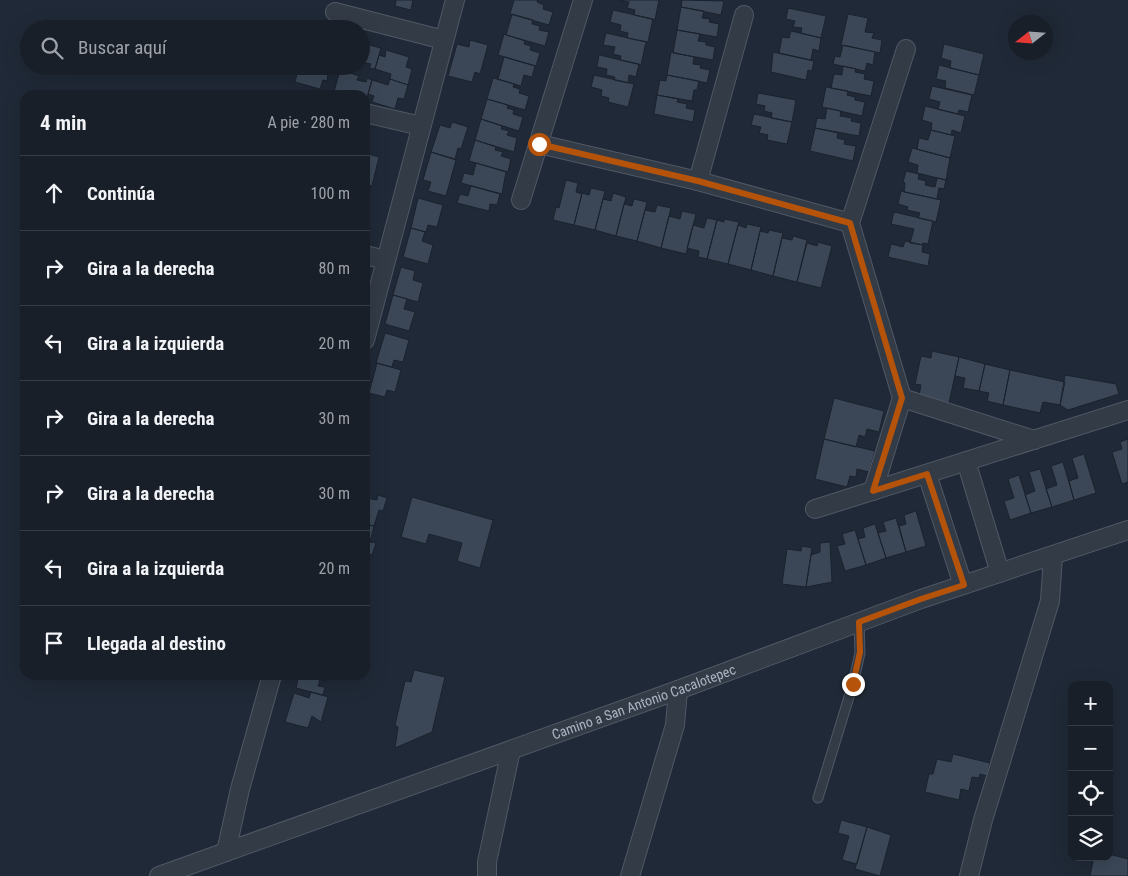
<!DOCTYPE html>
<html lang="es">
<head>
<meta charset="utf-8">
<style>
  :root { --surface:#181f29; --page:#212731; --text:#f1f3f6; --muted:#9fa2a8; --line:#363d46 }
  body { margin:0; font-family:"Roboto Condensed",sans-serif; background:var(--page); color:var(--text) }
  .controls { position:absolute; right:15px; bottom:15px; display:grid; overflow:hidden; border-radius:10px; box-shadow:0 5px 20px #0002 }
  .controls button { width:45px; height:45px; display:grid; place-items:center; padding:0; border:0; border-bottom:1px solid var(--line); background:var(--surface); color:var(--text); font:25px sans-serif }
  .compass { position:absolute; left:1008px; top:15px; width:45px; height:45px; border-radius:50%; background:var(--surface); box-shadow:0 5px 20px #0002; rotate:253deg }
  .stop { position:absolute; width:15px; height:15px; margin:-11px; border:4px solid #b45309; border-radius:50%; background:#fff }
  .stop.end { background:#b45309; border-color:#fff; box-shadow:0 1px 5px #0008 }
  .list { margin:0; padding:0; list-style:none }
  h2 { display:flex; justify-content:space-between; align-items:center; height:65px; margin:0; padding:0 20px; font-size:21px }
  h2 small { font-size:16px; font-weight:400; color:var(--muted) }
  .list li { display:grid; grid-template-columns:32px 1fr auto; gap:15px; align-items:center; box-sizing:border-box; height:75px; padding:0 20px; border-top:1px solid var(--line) }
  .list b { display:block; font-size:19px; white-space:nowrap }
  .list em { font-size:16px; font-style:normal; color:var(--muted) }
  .icon { flex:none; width:28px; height:28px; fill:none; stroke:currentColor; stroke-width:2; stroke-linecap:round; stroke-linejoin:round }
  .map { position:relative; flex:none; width:1128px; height:876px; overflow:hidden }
  .search { position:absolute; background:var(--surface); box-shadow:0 5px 20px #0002; left:20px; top:20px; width:350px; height:55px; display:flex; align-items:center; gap:12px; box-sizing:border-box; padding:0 18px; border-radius:28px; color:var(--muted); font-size:19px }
  .panel { position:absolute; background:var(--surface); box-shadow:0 5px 20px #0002; left:20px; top:90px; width:350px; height:590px; border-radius:15px }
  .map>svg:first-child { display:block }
  .building { fill:#3b4757; stroke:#1b222e }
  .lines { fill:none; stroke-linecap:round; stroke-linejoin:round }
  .service-casing { stroke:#505865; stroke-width:11 }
  .minor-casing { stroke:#505865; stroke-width:20 }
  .service { stroke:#333b47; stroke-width:9 }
  .minor { stroke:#333b47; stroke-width:18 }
  .route { stroke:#b45309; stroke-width:6 }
  .labels { text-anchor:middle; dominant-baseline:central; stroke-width:5; stroke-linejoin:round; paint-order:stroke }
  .street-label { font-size:14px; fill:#adb5c4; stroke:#19202c }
</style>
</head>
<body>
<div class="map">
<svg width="1128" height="876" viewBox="0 0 1128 876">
  <rect width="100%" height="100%" fill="#202937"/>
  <path class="building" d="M396 0H413L411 10 395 6Z
    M514 0H538L537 2 544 5 543 9 553 12 549 25 510 14Z
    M619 0H659L655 20 634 15 635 10 627 8 629 2Z
    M682 0 724 1 721 15 681 7Z
    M681 7 704 11 702 18 710 19 709 22 719 24 717 37 677 30Z
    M788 8 826 16 821 38 801 33 802 28 793 27 795 21 786 19Z
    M613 10 653 19 648 42 627 38 628 33 620 31 621 25 610 22Z
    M512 14 533 20 532 24 540 26 539 30 549 32 545 46 506 35Z
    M848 14 868 18 865 32 874 33 872 38 882 40 880 53 841 45Z
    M677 30 700 34 698 41 706 42V45L715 47 713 60 673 53Z
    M791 31 821 38 819 51 813 49 811 60 779 53 782 37 789 38Z
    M606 33 646 42 641 65 620 60 621 56 613 54 615 47 603 45Z
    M504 34 525 41 524 44 531 46 530 50 540 53 536 66 498 55Z
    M470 40 488 45 480 74 475 72 472 82 448 76 457 44 469 47Z
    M361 43 381 48 375 69 369 68 371 64 361 62Z
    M944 44 984 54 979 75 950 68 951 61 941 58Z
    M843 45 875 52 873 65 867 63 865 71 833 64 835 56 840 57Z
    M386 50 409 57 406 67 412 69 408 85 390 79 391 74 375 69 379 55 385 57Z
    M671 52 694 57 693 64 701 65 700 68 710 70 707 83 667 75Z
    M773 52 814 61 812 71 808 70 806 80 771 72Z
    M599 55 639 64 636 77 629 75 628 83 614 80 615 77 606 75 607 69 597 67Z
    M504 57 535 66 532 77 524 75 521 86 498 79Z
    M939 65 979 75 974 95 945 88 946 81 936 79Z
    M299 66H335L333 76 328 74 327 81 323 80 320 89 295 82Z
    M341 66 351 68 350 73 359 76 357 80 366 82 367 78 372 80 366 101 365 95H344L334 92Z
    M843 66 856 69 855 72 865 74 864 79 874 81 871 96 831 88 834 74 842 75Z
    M594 75 634 84 628 107 608 102 609 98 601 96 602 90 591 87Z
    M667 75 699 81 697 90H694L692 101 657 95 660 80 666 81Z
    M493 78 514 84 513 87 520 89 519 93 529 96 525 110 487 99Z
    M390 79 408 85 404 99 398 98 395 109 372 102 374 96 368 94 372 80 388 85Z
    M932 86 972 95 968 112 959 110 958 114 938 109 940 102 929 99Z
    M826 87 848 91 847 95 855 97V100L865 102 862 116 822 107Z
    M758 93 796 100 792 122 771 118 772 113 764 111 765 106 756 104Z
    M657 95 678 99 677 102 687 104 686 108 695 110 693 122 654 114Z
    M487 99 508 105 507 108 514 110 513 114 523 117 519 131 481 119Z
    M925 106 965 116 961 133 952 130 951 135 931 130 932 123 922 120Z
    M827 108 841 111 840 116 852 118 851 121 861 123 859 136 815 128 817 118 825 119Z
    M754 114 792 122 787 144 767 140 768 135 759 133 761 127 751 125Z
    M481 119 502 126 501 129 509 131 507 135 517 138 514 152 475 140Z
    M452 122 468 127 461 149 458 148 455 159 431 152 440 125 450 128Z
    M815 128 838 133 837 138 845 140 844 144 856 146 853 161 810 151Z
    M931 130 955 136 950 158 917 149 919 138 928 140Z
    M475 140 496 147 495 150 503 152 501 156 511 159 508 172 469 161Z
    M912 148 950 158 946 180 917 173 918 165 908 162Z
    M431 152 456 160 446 196 428 191 431 182 423 180Z
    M365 153 379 157 372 186 365 184Z
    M476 163 506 172 502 194 461 183 464 173 473 175Z
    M906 171 919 174 918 179 926 181 925 185 935 187 937 178 946 180 944 189 939 188 937 199 904 192 905 183 903 182Z
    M566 180 578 183 576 192 582 194 574 225 553 220 556 207 559 208Z
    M471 186 500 194 497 205 490 204 489 211 457 203 460 194 468 196Z
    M591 188 605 191 595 230 574 225 582 193 589 195Z
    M901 191 941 200 936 222 918 218 920 213 907 210 908 207 898 204Z
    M613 193 626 197 616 236 595 230 603 199 611 201Z
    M418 198 443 205 437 227 428 225 426 232 411 228Z
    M634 199 647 202 637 241 616 236 624 204 632 206Z
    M657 205 671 208 661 248 637 241 645 210 655 212Z
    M682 211 696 214 686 254 661 248 669 216 680 219Z
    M894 212 933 221 928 244 923 243V245L910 243 914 229 891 224Z
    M707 218 717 220 707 259 698 257 699 251 687 248 693 225 704 228Z
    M724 219 739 222 728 264 707 259 717 220 724 222Z
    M747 224 761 227 751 270 728 264 738 225 746 228Z
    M411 228 425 232 422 241 433 245 428 264 403 257Z
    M769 230 783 233 773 276 751 270 760 231 768 233Z
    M793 236 807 240 797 282 773 276 782 238 792 240Z
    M905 241 923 245 922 252 930 254 928 266 888 257 891 244 903 247Z
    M818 242 832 246 821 288 797 282 807 243 817 246Z
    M401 267 415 271 413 280 423 283 418 302 393 295Z
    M393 295 407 299 404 309 415 312 409 331 385 324Z
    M385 333 409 340 403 362 394 360 392 367 376 363Z
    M932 351 959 357 949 403 919 396 921 385 915 384 921 356 931 358Z
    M959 357 985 364 979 391 963 388 965 378 955 376Z
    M377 363 401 370 395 392 387 390 385 397 369 393Z
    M985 364 1010 370 1003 405 987 401 989 393 979 391Z
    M1010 370 1065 382 1060 405 1043 402 1040 413 1003 405Z
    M1065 375 1116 384 1119 394 1068 410 1060 405Z
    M834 398 884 411 879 432 867 429 865 437 859 435 856 447 824 439Z
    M824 439 875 451 869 472 857 469 856 477 850 476 847 487 815 479Z
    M1128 439V482L1122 484 1112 452 1122 449 1120 442Z
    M1084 454 1096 493 1074 500 1069 481 1078 478 1072 458Z
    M1063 462 1074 500 1052 507 1046 489 1057 485 1051 466Z
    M1040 469 1052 507 1031 513 1025 495 1035 491 1029 472Z
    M1019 475 1031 513 1010 520 1004 501 1014 498 1008 479Z
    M365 493 368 494 367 498 377 500 378 495 387 498 383 511 379 510 374 526 365 524Z
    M412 497 493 520 480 568 457 561 462 543 429 534 426 544 401 537Z
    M916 511 926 546 906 552 899 526 906 524 904 515Z
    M896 518 906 552 886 558 878 533 886 531 883 522Z
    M365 524 374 526 370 542 376 543 372 555 365 553Z
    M875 524 886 558 866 565 858 539 865 537 863 528Z
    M855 530 866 565 845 571 837 546 845 544 842 534Z
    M830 542 832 582 806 587 811 555 820 552V543Z
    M802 546 812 548 806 587 782 584 787 549 801 551Z
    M414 670 445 677 432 732 395 748 398 727 395 725 405 681 411 682Z
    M299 675H329L327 681 320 679 318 686 325 687 323 695 296 688Z
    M311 692 328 697 321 722 312 716 308 728 285 722 294 693 309 698Z
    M953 754 990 763 987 776 980 774 979 778 972 777 969 791 961 789 959 800 925 792 929 774H933L937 759 951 762Z
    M841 820 867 827 857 864 842 860 849 836 838 833Z
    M867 827 891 835 880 876 855 869Z
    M1109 854 1128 859V876H1090L1094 857H1109Z"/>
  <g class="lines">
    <g class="service-casing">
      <path id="service" d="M818 798 853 684 860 653 859 622"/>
    </g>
    <g class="minor-casing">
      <g id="minor">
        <path d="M335 12 444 40"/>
        <path d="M365 113 421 126"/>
        <path d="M539 144 698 181 850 223"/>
        <path d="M698 181 744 15"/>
        <path d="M521 200 583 0"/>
        <path d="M365 255 386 260"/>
        <path d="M365 340 455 0"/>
        <path d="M902 398 1034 440"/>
        <path d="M966 461 1000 573"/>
        <path d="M927 474 963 585"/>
        <path d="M873 491 902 398 850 223 906 49"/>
        <path d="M815 509 1128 410"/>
        <path d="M226 852 240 789 272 675"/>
        <path id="s1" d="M159 876 678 690 921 599 1128 530"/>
        <path d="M487 876V862L511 750"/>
        <path d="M630 876 675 725 678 690"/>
        <path d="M969 876 983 820 1050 601 1053 556"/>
      </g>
    </g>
    <use href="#service" class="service"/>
    <use href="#minor" class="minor"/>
  </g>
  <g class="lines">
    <path class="route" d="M539 144 698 181 850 223 902 398 873 491 927 474 964 585 921 599 859 622 860 652 853 684"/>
  </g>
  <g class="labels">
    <g class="street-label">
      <text stroke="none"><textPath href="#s1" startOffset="515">Camino a San Antonio Cacalotepec</textPath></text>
    </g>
  </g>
</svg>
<div class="controls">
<button>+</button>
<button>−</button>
<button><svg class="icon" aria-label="locate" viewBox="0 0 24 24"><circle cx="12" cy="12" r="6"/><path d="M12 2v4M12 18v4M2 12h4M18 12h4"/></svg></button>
<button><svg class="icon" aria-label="layers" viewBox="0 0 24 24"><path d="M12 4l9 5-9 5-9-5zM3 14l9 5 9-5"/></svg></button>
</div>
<svg class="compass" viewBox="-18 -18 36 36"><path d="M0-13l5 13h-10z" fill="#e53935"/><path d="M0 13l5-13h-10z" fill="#9fa2a8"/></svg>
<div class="stop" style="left:539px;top:144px"></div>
<div class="stop end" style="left:853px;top:684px"></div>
<div class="search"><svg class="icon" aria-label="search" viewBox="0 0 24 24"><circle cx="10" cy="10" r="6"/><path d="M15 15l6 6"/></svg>Buscar aquí</div>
<section class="panel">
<h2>4 min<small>A pie · 280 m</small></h2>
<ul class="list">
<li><svg class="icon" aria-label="ahead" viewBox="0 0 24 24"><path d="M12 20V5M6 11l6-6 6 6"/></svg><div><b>Continúa</b></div><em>100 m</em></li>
<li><svg class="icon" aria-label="right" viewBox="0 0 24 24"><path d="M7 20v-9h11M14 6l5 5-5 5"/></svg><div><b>Gira a la derecha</b></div><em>80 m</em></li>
<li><svg class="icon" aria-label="left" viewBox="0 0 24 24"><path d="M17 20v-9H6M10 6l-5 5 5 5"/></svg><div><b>Gira a la izquierda</b></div><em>20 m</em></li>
<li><svg class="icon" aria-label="right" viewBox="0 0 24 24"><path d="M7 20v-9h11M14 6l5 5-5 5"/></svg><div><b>Gira a la derecha</b></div><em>30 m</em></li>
<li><svg class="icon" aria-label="right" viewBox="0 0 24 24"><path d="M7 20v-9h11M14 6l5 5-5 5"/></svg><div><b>Gira a la derecha</b></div><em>30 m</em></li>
<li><svg class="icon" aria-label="left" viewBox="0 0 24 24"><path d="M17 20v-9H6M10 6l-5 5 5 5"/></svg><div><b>Gira a la izquierda</b></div><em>20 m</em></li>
<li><svg class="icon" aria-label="arrive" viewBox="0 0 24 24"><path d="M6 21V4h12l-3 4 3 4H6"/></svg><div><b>Llegada al destino</b></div></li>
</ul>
</section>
</div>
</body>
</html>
